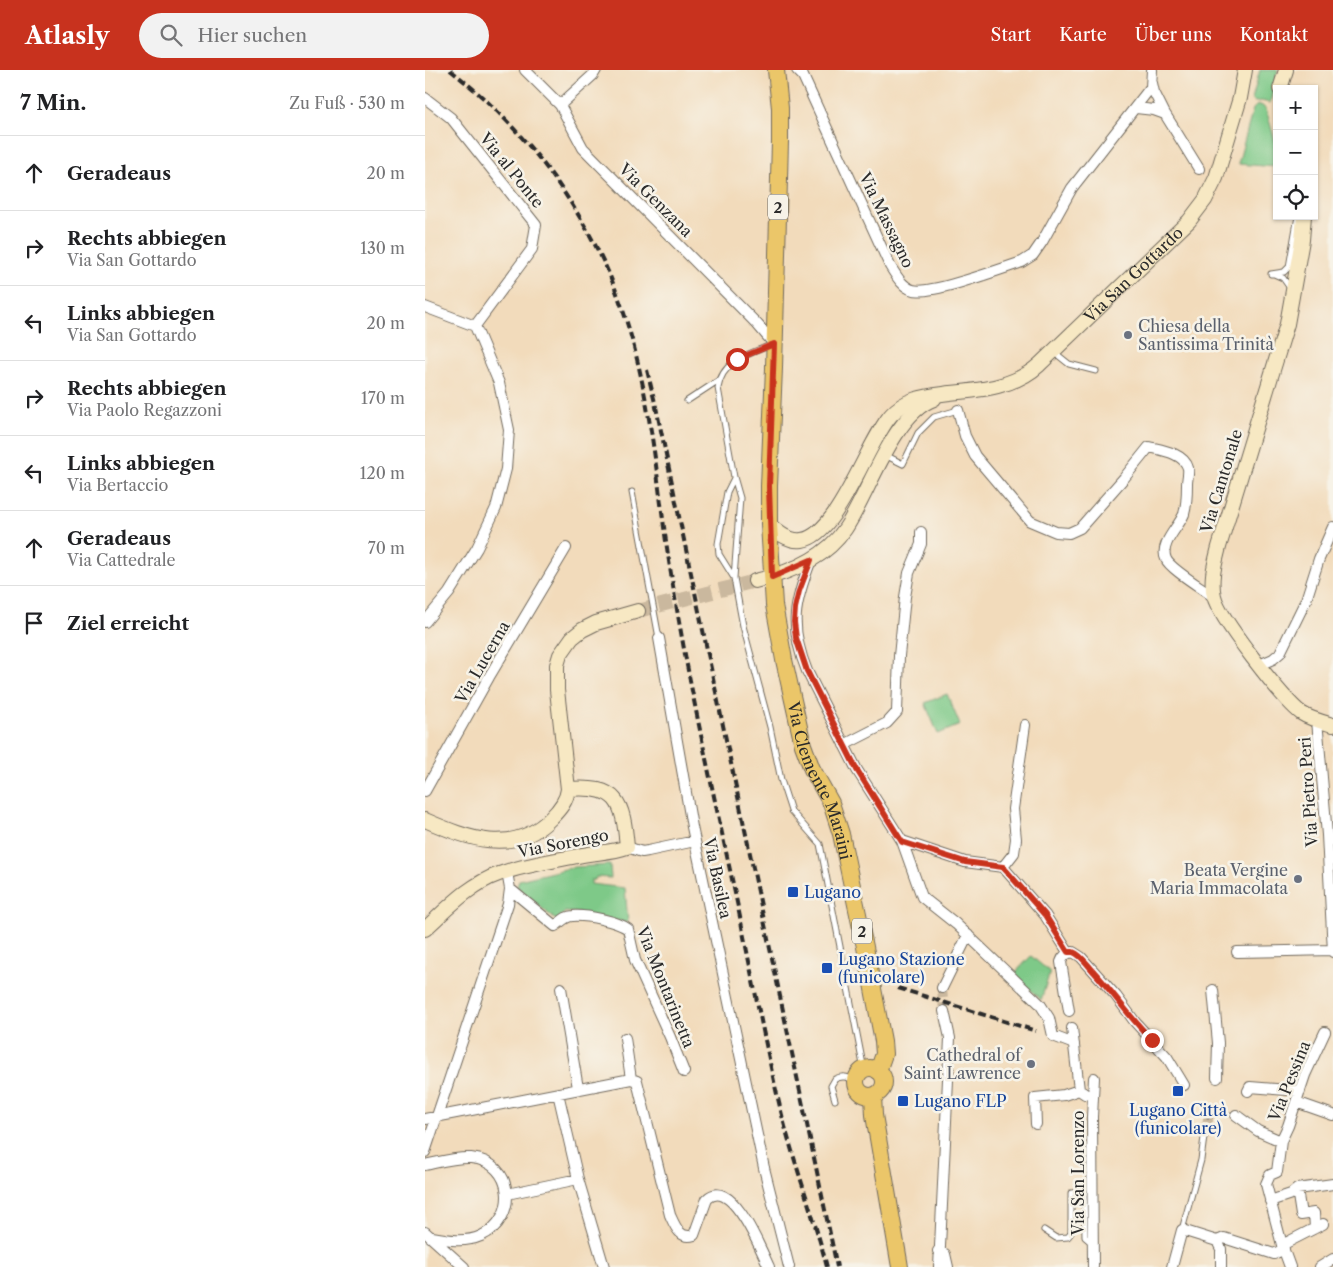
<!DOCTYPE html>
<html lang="de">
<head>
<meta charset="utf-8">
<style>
  :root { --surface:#fff; --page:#f2f2f2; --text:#202124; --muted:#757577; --line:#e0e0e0; --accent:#c8321e }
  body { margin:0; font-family:"Libre Caslon Text",serif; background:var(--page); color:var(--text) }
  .controls { position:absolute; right:15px; top:15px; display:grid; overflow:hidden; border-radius:0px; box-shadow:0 1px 4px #0004 }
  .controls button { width:45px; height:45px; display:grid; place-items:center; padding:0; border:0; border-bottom:1px solid var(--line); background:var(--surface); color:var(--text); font:25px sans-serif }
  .stop { position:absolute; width:15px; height:15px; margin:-11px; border:4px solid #c8321e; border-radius:50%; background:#fff }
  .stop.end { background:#c8321e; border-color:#fff; box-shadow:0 1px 5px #0008 }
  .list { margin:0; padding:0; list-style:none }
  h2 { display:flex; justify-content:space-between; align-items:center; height:65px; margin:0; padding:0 20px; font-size:21px }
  h2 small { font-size:16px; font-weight:400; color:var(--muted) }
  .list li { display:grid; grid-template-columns:32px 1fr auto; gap:15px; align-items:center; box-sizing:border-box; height:75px; padding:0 20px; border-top:1px solid var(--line) }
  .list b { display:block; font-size:19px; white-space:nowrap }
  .list p { margin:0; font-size:16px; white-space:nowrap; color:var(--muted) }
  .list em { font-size:16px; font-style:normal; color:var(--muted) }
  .icon { flex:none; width:28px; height:28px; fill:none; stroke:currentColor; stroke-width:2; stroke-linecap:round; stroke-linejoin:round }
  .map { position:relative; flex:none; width:908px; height:1197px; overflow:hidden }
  header { display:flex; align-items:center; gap:30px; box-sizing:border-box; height:70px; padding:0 25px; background:var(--accent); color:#fff }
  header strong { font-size:24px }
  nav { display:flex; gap:28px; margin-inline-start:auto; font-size:18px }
  .search { width:350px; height:45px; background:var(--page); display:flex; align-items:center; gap:12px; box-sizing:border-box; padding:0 18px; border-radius:28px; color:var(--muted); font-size:19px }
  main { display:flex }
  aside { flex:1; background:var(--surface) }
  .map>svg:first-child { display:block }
  .green { fill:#7ec988; stroke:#547a5a }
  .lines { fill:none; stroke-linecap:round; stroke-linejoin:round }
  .street-tunnel { stroke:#cab89e; stroke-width:10; stroke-dasharray:10 5; stroke-linecap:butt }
  .secondary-tunnel { stroke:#cab89e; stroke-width:14; stroke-dasharray:14 7; stroke-linecap:butt }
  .lane-casing { stroke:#71695d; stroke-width:7 }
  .street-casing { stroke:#71695d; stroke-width:12 }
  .secondary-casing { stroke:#71695d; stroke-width:16 }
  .primary-casing { stroke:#71695d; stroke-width:18 }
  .lane { stroke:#fff; stroke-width:5 }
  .street { stroke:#fff; stroke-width:10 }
  .secondary { stroke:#f7e8c3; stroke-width:14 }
  .primary { stroke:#ebc669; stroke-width:16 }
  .rail { stroke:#2b2b2b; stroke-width:4; stroke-dasharray:8 4; stroke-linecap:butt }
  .route { stroke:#c8321e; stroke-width:6 }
  .worship-dot { fill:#6b7280; stroke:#f7f3e8; stroke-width:2 }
  .transit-dot { fill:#1a4fb4; stroke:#f7f3e8; stroke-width:2 }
  .labels { text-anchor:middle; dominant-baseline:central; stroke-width:5; stroke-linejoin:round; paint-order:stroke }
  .shield { fill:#f7f3e8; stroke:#686764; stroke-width:1 }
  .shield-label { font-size:15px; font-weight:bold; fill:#2b2b2b }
  .street-label { font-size:16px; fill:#2b2b2b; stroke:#f7f3e8 }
  .worship-label { font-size:16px; fill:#5b616d; stroke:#f7f3e8; text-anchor:end }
  .transit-label { font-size:16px; fill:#164399; stroke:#f7f3e8; text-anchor:start }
</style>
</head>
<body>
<header>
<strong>Atlasly</strong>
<div class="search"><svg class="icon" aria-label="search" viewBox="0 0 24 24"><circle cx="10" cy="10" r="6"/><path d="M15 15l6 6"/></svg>Hier suchen</div>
<nav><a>Start</a><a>Karte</a><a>Über uns</a><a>Kontakt</a></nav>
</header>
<main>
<aside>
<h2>7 Min.<small>Zu Fuß · 530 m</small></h2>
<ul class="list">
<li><svg class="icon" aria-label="ahead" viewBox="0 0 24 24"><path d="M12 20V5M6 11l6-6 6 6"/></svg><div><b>Geradeaus</b></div><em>20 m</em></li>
<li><svg class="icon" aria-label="right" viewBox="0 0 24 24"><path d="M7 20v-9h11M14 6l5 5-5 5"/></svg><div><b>Rechts abbiegen</b><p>Via San Gottardo</p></div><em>130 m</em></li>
<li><svg class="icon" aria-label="left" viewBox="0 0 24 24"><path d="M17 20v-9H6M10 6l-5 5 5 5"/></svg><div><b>Links abbiegen</b><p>Via San Gottardo</p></div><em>20 m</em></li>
<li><svg class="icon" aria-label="right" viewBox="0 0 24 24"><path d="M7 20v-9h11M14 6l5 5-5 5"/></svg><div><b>Rechts abbiegen</b><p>Via Paolo Regazzoni</p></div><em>170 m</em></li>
<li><svg class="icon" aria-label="left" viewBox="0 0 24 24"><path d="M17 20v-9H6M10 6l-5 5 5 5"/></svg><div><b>Links abbiegen</b><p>Via Bertaccio</p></div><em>120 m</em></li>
<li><svg class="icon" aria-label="ahead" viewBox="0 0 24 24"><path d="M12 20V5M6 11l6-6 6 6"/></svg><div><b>Geradeaus</b><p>Via Cattedrale</p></div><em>70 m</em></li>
<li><svg class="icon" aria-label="arrive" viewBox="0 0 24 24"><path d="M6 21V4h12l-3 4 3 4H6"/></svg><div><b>Ziel erreicht</b></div></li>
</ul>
</aside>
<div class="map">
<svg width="908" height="1197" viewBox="0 0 908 1197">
  <rect width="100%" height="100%" fill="#f7f3e8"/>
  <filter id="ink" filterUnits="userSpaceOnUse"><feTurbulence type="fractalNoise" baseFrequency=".02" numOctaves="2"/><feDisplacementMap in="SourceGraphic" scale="10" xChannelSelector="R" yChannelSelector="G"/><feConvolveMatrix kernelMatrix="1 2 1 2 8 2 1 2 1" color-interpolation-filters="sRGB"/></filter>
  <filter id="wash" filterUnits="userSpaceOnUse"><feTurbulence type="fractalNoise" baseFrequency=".0096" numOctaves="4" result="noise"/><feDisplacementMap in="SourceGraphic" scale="20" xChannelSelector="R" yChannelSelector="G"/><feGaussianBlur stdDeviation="1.12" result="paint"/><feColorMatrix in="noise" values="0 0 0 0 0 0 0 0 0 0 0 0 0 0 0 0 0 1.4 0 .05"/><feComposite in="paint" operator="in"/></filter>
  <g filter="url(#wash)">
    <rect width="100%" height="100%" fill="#f2dbbb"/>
    <path class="green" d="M835 0H853L845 33 836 31 829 32 827 29Z
      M832 35H836L841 39 852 78V97L813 94 828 39Z
      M522 624 535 655 513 664 500 633Z
      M185 795 186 808 171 807 170 810H166V814L200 818 203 853 154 843 140 842 132 851 92 817 94 810 149 797Z
      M606 886 625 902 616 930 589 904Z"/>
  </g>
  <g filter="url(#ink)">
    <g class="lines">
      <path class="street-tunnel" d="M517 918 519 941
        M779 1067 784 1045"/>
      <path class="secondary-tunnel" d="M213 541 330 511"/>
      <g class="lane-casing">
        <path id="lane" d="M846 204 859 202 864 197 873 146
          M849 204 858 208 865 218
          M346 275C323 284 297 291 293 318L309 407 315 428 309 508 318 556 345 657 356 710 366 741 395 774 396 779 439 1000
          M629 282 644 294 671 301
          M262 331 294 310
          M460 385 478 394 493 363 509 347 533 340
          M207 422 234 568
          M309 508 294 484 293 474 302 422 309 408
          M410 1030 406 1016 410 1009C418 1005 425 1007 431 1013
          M784 1045 785 1040
          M619 1160 631 1168 643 1167 646 1163V1123L659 1122 660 1167 666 1172
          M757 1160 776 1090 779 1067"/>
      </g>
      <g class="street-casing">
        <path id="street" d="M100 0 135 35 158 78 332 254 349 274
          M372 0 378 6 465 196C471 205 477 217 488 220 506 225 576 199 597 192L608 185 617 172 647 118 726 17 727 0
          M727 13 729 22 740 44
          M0 28 26 48 111 155 107 179 50 256 0 237
          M135 35 168 5 171 0
          M711 38 729 40 740 44 774 99
          M533 340 540 366 550 386 605 451 631 462 644 463 655 458 699 408 724 377C736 380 759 383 763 398 764 403 762 409 762 414 762 424 762 434 759 444 754 457 734 474 741 489 745 499 779 519 789 527
          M386 490C369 534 364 556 382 601L432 700 477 771 497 827 531 854 615 934 624 948 628 966 649 974
          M0 552 24 523 52 478 71 438 81 399 84 360 74 313 50 256
          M234 568 267 757 339 1098 364 1197
          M834 595 848 589 855 583 881 530 894 489 908 457
          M892 650 902 765 908 882
          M419 675 462 653 472 642 474 586 480 527 484 503 496 474V462
          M0 721 64 607 141 478
          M477 771 540 792 578 797 620 845 643 882
          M202 777 217 782 223 781 270 771
          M578 797 589 783 591 769 588 739 600 655
          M85 819 130 856C136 852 140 846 148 846 162 845 192 851 203 859L210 890 245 967 259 1002
          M812 882 908 880
          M136 918 153 1018
          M517 918 543 865
          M788 920 793 973 792 1008
          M644 941 636 892C638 886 641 883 648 882L656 887 691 926 710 952 742 987 759 1015
          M647 958 654 1020
          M200 968 206 1009
          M823 1021 825 1017 875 1021
          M133 1023 153 1109 179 1197
          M871 1032 908 1045
          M811 1045 833 1061 856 1071
          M0 1049 206 1009 212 1011 245 1145C250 1156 255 1170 269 1165L282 1129C306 1105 336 1180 344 1197
          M611 1054 610 1028 639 1025 654 1020 660 1024
          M0 1082 83 834 85 819 82 802
          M0 1095C14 1092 31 1087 46 1088 90 1092 94 1149 56 1166 40 1173 23 1170 7 1167
          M872 1119 876 1145 889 1143 890 1158
          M82 1124 153 1109
          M845 1131 866 1124 872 1119 908 1114
          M0 1162 39 1197
          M792 1171 799 1168 849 1184 859 1179
          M857 1175 898 1154
          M513 1181 520 1184 523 1197
          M514 1197 525 968 519 941
          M668 1197 667 1047 669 1008
          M747 1197 757 1160 792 1171 796 1179V1197
          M865 1197 857 1175 841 1114 845 1105 852 1102 856 1071 863 1056 880 1005 900 962
          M895 1197 908 1189"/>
      </g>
      <g class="secondary-casing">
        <g id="secondary">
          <path d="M855 19 861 0"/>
          <path d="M879 146 877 170 862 254 794 477C790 493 785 509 789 526 794 548 857 628 876 643 885 649 897 652 908 655"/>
          <path id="s1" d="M344 454C353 463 364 472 377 470 413 465 442 372 466 345 482 327 503 326 525 323 556 320 590 317 614 295L764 151 780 130 791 108 815 28 820 0"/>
          <path d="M330 511C364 503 400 489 420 459 444 424 468 343 509 329"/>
          <path d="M0 750C42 768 88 787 126 748 134 740 142 731 143 719L132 620V595L135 585 147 568 157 560 171 553 213 541"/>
          <path d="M0 859C22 839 45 814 74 804 99 795 127 791 153 786 169 782 186 783 202 777 198 731 193 715 143 719"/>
        </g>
      </g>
      <g class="primary-casing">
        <g id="primary">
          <path id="s2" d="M351 0 355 38V71L349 298 344 416V454L349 535 359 590 378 675 387 699 406 733 416 764 440 877 458 971 459 984 453 1001"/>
          <circle cx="445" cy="1012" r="14"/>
          <path d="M448 1026 449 1045 475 1197"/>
        </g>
      </g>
      <use href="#lane" class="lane"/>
      <use href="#street" class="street"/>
      <use href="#secondary" class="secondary"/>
      <use href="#primary" class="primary"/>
      <path class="rail" d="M25 0C94 53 150 126 185 206 219 286 228 372 239 457 245 501 253 546 261 590 276 668 293 745 310 823 325 894 338 966 355 1037 368 1091 388 1143 402 1197
        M222 300 231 337 412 1197
        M473 918 611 961"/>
    </g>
  </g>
  <g class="lines" filter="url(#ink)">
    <path class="route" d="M312 289 349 274 344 416 347 507 386 490 374 521 370 538 369 552 371 568 382 601 432 700 477 772 540 792 578 797 620 845 643 882H648C657 885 663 896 670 903 690 925 706 949 727 970"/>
  </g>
  <g class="worship-dot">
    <circle cx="703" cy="265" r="5"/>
    <circle cx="873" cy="809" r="5"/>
    <circle cx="606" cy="994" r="5"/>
  </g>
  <g class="transit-dot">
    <rect x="362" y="816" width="12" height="12" rx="2.5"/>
    <rect x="396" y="892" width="12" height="12" rx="2.5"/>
    <rect x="747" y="1015" width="12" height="12" rx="2.5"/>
    <rect x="472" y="1025" width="12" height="12" rx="2.5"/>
  </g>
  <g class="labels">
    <g class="shield">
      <rect x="343" y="124.5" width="20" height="25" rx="4"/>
      <rect x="427" y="848.5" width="20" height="25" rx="4"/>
    </g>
    <g class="shield-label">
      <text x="353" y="137">2</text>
      <text x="437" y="861">2</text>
    </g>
    <g class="street-label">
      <text transform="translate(87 100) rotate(51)">Via al Ponte</text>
      <text transform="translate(231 130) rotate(45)">Via Genzana</text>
      <text transform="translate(462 150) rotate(64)">Via Massagno</text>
      <text stroke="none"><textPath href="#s1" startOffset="485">Via San Gottardo</textPath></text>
      <text transform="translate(796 411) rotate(-73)">Via Cantonale</text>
      <text transform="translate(57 592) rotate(-60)">Via Lucerna</text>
      <text stroke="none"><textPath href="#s2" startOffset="718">Via Clemente Maraini</textPath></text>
      <text transform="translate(883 722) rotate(-94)">Via Pietro Peri</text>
      <text transform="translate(138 773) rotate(-11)">Via Sorengo</text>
      <text transform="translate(293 808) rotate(78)">Via Basilea</text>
      <text transform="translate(241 917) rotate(68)">Via Montarinetta</text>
      <text transform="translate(864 1011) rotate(-68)">Via Pessina</text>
      <text transform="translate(653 1103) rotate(-90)">Via San Lorenzo</text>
    </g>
    <g class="worship-label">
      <text x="713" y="256" text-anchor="start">Chiesa della<tspan x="713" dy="18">Santissima Trinità</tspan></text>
      <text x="863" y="800">Beata Vergine<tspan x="863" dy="18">Maria Immacolata</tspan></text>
      <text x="596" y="985">Cathedral of<tspan x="596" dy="18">Saint Lawrence</tspan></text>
    </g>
    <g class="transit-label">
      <text x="379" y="822">Lugano</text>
      <text x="413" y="889">Lugano Stazione<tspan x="413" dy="18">(funicolare)</tspan></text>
      <text x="489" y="1031">Lugano FLP</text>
      <text x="753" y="1040" text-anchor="middle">Lugano Città<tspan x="753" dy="18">(funicolare)</tspan></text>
    </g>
  </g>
</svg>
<div class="controls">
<button>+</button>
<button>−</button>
<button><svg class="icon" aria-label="locate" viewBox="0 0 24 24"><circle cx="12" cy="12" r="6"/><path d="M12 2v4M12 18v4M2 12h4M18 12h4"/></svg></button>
</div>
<div class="stop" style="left:312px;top:289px"></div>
<div class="stop end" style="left:727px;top:970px"></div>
</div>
</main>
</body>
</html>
